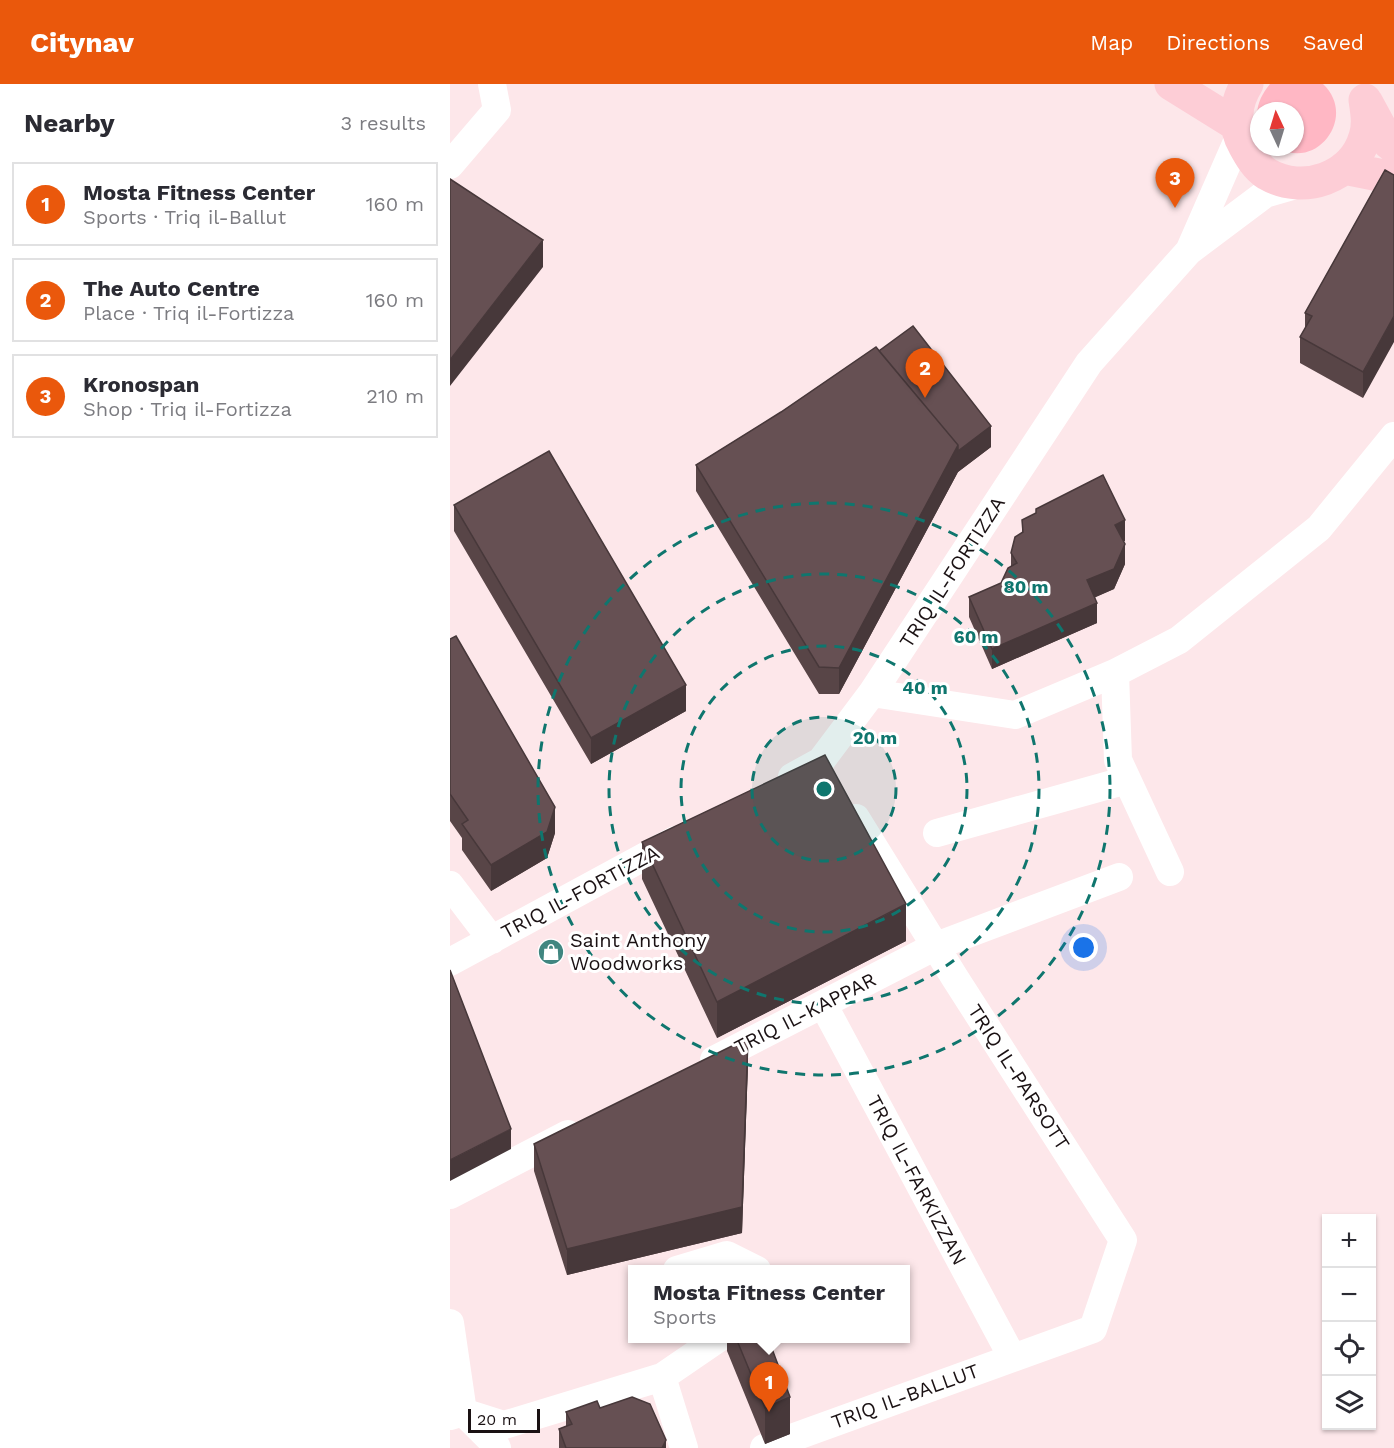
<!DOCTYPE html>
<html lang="en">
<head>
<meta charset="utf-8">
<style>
  :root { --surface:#fff; --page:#f2f2f3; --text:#2b2b33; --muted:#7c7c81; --line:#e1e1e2; --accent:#ea580c }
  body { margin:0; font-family:"Work Sans",sans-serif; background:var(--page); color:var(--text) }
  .controls { position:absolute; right:18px; bottom:18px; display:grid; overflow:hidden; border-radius:0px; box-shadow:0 2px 4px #0004 }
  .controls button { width:54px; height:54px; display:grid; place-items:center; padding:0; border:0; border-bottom:2px solid var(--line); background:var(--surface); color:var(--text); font:30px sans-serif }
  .compass { position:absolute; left:800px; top:18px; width:54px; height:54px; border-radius:50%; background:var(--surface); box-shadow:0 2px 4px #0004; rotate:356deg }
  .scale { position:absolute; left:18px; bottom:15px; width:72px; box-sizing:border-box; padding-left:6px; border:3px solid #1a1113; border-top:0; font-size:16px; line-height:21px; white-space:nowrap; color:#1a1113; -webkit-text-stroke:4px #fff; paint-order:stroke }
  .you { position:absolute; left:634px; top:864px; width:21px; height:21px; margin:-15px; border:4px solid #fff; border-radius:50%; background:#1a73e8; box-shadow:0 0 0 9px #1a73e833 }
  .badge { display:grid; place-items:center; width:39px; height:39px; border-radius:50%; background:var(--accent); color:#fff; font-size:20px; font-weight:700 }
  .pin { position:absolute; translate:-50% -50px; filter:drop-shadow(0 2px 3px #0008) }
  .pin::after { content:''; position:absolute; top:32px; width:21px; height:18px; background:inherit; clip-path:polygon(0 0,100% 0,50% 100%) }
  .popup { position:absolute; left:178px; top:1181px; width:282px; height:78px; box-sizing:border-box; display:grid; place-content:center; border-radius:0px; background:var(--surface); filter:drop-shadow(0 2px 4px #0005); font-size:20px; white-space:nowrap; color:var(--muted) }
  .popup b { font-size:22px; color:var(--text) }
  .popup::after { content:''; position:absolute; left:50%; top:100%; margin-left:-12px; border:12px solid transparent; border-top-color:var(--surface) }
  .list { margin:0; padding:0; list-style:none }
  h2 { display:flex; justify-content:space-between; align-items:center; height:78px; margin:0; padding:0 24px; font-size:26px }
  h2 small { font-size:20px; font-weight:400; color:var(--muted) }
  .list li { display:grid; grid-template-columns:39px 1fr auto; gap:18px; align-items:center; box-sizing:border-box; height:84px; margin:0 12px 12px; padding:0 12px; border:2px solid var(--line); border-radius:0px }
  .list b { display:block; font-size:22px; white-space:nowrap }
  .list p { margin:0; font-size:20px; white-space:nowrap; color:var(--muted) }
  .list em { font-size:20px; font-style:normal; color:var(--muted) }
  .icon { flex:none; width:33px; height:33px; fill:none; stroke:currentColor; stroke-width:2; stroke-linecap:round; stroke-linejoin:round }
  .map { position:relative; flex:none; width:944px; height:1364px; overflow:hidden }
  header { display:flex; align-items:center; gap:36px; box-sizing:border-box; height:84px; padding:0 30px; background:var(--accent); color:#fff }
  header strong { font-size:28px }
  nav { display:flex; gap:33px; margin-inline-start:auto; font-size:21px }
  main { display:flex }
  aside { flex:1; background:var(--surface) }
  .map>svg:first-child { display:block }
  .green { fill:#ffb7c4 }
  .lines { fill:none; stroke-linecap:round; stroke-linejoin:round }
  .minor { stroke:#fff; stroke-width:28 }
  .major { stroke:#fdcdd6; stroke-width:33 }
  .wall { fill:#584547 }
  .shaded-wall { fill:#47383a }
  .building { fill:#665053; stroke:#47383a; stroke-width:1.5 }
  .ring { fill:none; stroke:#0f766e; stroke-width:3; stroke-dasharray:10 8 }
  .labels { text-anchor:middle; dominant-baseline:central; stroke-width:6; stroke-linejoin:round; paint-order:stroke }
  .street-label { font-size:20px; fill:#1a1113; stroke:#fff }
  .poi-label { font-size:20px; fill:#1a1113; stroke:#fff; text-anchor:start }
  .centre { fill:#0f766e; stroke:#fff; stroke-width:3 }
  .ring-label { font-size:18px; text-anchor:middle; font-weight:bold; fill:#0f766e; stroke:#fff; stroke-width:6; stroke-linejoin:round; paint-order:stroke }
</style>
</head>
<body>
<header>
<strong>Citynav</strong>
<nav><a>Map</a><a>Directions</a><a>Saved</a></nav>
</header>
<main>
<aside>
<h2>Nearby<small>3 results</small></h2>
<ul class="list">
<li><span class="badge">1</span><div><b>Mosta Fitness Center</b><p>Sports · Triq il-Ballut</p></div><em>160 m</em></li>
<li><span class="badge">2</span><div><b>The Auto Centre</b><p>Place · Triq il-Fortizza</p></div><em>160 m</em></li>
<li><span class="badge">3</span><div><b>Kronospan</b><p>Shop · Triq il-Fortizza</p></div><em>210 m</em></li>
</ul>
</aside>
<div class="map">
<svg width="944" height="1364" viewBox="0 0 944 1364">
  <rect width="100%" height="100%" fill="#fde7ea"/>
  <path class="green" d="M820 0H873C908 33 866 88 827 63H845V27H809V41C804 26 810 12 820 0Z"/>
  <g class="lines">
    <path class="minor" d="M0 81 47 26 42 0
      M740 165 789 53
      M665 589 668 676 720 788
      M422 609 565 631 665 589 729 556 869 444 944 352
      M342 693 371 677 422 609 639 279 739 167 815 110 849 100
      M487 749 677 696
      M0 801 42 856
      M0 878 225 756
      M373 920 562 1273
      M264 976 486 862 669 793
      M0 1111 118 1050
      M227 1186 277 1171 307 1186
      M0 1239 13 1328 45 1360 47 1364
      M212 1293 269 1254
      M0 1332 13 1328 54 1341 212 1293 234 1364
      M314 1364 643 1245 673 1156 505 894 406 734"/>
    <path class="major" d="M721 0 787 41
      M797 0C785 19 783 42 794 61 800 72 806 83 817 90 853 111 903 94 915 53 919 41 917 29 915 16
      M917 19 938 58 944 63
      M894 84 944 94"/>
  </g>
  <path class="wall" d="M935 86 913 314 850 279V253L855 244V229Z
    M429 267 541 363 508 388 389 610H369L246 407V381Z
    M4 421 236 627 141 680 4 447Z
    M572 436 675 457H673L675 480 664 505 645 513 647 539 542 585 519 533V513L551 499 561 482V469L572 449Z
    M0 555 105 749 97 774 41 807 12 766V754L0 737Z
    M192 758 456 857 267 954 192 795Z
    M298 980 292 1149 117 1191 84 1087V1060Z
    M277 1254H318L340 1350 315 1360 277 1267Z
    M116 1328 216 1364H109V1345L116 1342Z"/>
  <path class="shaded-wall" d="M93 156V183L0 302V276Z
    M944 232V258L913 314V288Z
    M541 342V363L508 388 389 610V584L508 361Z
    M675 436V457L665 461V441Z
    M675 460V480L664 505 637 517V496Z
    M647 519V539L542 585V565Z
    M236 601V627L141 680V654Z
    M105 723V749L97 774 41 807V781Z
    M456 820V857L267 954V918Z
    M298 954V980L292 1149 117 1191V1165Z
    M61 1045V1065L0 1097V1076Z
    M340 1313V1350L315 1360V1324Z
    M216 1356V1364H212Z"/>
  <path class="building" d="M935 86 944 91V232L913 288 850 253 862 232 855 229Z
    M0 95 93 156 0 276Z
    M463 242 541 342 508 367V361L429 267Z
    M426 263 508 361 389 584 369 583 246 381 331 328Z
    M99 367 236 601 141 654 4 421Z
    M653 391 675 436 665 441 675 460 664 485 637 496 647 519 542 565 519 513 551 499 558 484 567 479 561 469 565 453 573 448 572 436 586 429V425Z
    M6 552 105 723 97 748 41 781 12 740 18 736 0 710V555Z
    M375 671 456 820 267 918 192 758Z
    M0 886 61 1045 0 1076Z
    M298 954 292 1123 117 1165 84 1060Z
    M286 1254H318L340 1313 315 1324Z
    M182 1313 200 1320 216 1356 212 1364H116L109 1345 122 1340 116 1328 147 1317 150 1324Z"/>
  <circle cx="374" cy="705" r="72" fill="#0f766e" fill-opacity=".12"/>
  <g class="ring">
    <circle cx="374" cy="705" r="72"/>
    <circle cx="374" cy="705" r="143"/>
    <circle cx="374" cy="705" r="215"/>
    <circle cx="374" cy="705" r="286"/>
  </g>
  <defs>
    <g id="shop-disc" transform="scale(1.35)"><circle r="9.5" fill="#408680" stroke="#fff"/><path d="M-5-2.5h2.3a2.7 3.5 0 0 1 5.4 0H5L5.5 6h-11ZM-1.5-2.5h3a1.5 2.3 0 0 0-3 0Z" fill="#fff"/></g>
  </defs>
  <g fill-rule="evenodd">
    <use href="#shop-disc" x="101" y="868"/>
  </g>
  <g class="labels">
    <g class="street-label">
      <text transform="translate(502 488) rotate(-57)">TRIQ IL-FORTIZZA</text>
      <text transform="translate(130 808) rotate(-28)">TRIQ IL-FORTIZZA</text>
      <text transform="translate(355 929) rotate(-27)">TRIQ IL-KAPPAR</text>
      <text transform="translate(569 993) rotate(57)">TRIQ IL-PARSOTT</text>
      <text transform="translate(467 1096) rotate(62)">TRIQ IL-FARKIZZAN</text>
      <text transform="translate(455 1312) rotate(-20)">TRIQ IL-BALLUT</text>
    </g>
    <g class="poi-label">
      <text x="120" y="856">Saint Anthony<tspan x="120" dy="23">Woodworks</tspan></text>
    </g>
  </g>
  <circle cx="374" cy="705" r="9" class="centre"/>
  <g class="ring-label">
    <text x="576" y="509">80 m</text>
    <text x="526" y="559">60 m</text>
    <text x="475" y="610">40 m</text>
    <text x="425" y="660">20 m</text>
  </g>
</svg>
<div class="controls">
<button>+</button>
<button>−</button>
<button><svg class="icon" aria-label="locate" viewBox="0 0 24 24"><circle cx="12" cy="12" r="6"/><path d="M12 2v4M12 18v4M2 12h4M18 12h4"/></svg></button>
<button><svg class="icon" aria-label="layers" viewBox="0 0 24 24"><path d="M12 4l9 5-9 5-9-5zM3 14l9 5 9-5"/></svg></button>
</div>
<svg class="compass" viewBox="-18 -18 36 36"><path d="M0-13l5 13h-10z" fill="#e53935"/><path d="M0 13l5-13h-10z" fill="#7c7c81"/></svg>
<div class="scale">20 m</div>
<div class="you"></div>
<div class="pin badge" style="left:319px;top:1328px">1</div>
<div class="popup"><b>Mosta Fitness Center</b>Sports</div>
<div class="pin badge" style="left:475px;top:314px">2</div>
<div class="pin badge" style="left:725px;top:124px">3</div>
</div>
</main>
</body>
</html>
